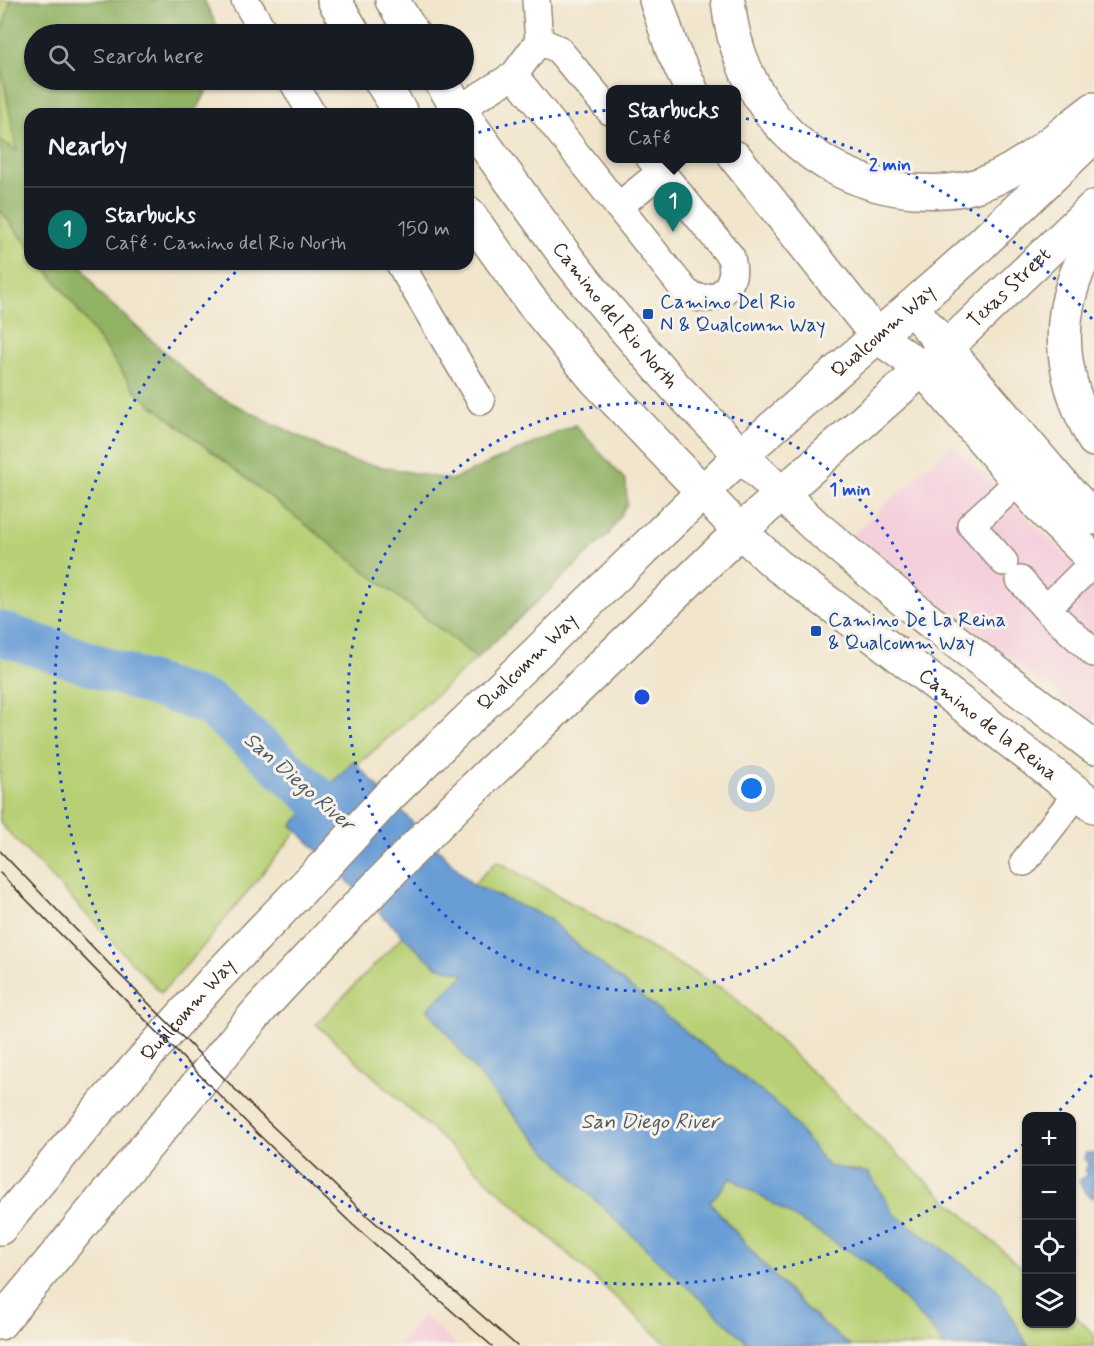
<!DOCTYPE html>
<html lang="en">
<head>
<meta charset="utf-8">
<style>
  :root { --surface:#171b24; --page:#20242c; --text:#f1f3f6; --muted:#9ea1a6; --line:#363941; --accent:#0f766e }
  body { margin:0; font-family:Mynerve,sans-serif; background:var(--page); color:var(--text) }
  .controls { position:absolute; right:18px; bottom:18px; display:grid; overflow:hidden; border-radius:12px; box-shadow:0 2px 4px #0004 }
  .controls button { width:54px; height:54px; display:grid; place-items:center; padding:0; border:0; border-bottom:2px solid var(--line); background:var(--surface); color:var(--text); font:30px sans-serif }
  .you { position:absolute; left:752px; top:789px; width:21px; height:21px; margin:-15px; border:4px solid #fff; border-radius:50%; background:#1a73e8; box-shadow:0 0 0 9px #1a73e833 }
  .badge { display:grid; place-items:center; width:39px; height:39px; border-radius:50%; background:var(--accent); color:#fff; font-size:20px; font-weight:700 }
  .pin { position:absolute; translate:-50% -50px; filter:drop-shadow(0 2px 3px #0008) }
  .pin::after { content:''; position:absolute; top:32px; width:21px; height:18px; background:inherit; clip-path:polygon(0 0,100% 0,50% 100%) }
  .popup { position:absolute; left:606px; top:85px; width:135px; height:78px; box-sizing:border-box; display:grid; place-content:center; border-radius:12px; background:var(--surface); filter:drop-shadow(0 2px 4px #0005); font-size:20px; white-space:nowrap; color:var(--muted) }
  .popup b { font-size:22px; color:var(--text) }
  .popup::after { content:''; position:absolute; left:50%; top:100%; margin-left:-12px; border:12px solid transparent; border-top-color:var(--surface) }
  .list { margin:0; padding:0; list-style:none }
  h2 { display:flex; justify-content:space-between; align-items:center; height:78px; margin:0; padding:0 24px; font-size:26px }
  h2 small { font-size:20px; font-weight:400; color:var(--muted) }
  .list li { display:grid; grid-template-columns:39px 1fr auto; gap:18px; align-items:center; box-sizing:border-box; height:84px; padding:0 24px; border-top:2px solid var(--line) }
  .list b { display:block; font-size:22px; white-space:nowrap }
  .list p { margin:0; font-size:20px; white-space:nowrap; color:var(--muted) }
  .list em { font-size:20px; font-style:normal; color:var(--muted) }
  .icon { flex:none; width:33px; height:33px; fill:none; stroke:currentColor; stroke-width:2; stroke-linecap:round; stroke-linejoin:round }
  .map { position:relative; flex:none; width:1094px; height:1346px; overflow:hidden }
  .search { position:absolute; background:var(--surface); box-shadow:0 2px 4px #0004; left:24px; top:24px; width:450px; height:66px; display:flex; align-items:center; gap:15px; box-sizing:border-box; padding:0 21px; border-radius:33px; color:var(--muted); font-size:22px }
  .panel { position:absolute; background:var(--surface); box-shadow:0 2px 4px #0004; left:24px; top:108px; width:450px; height:162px; border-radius:18px }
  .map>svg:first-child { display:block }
  .built { fill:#f4cfdc }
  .green { fill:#b8d074; stroke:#7a7d49; stroke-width:1.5 }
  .forest { fill:#92b266; stroke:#666e42; stroke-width:1.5 }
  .water { fill:#699dd5; stroke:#52647a; stroke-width:1.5 }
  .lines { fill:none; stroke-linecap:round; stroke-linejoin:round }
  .river { stroke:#699dd5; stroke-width:44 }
  .minor-casing { stroke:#968875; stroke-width:30 }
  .major-casing { stroke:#968875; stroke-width:36 }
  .highway-casing { stroke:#968875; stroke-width:36 }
  .minor { stroke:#fff; stroke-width:27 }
  .major { stroke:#fff; stroke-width:33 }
  .highway { stroke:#fff; stroke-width:33 }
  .tram { stroke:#3b2a1e; stroke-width:1.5 }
  .ring { fill:none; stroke:#1d4ed8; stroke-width:3; stroke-dasharray:3 6 }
  .transit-dot { fill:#1a4fb4; stroke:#f7f3e8; stroke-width:2 }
  .labels { text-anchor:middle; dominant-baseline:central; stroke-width:6; stroke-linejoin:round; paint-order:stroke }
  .street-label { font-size:20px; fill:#3b2a1e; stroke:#f7f3e8 }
  .transit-label { font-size:20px; fill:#164399; stroke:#f7f3e8; text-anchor:start }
  .water-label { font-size:21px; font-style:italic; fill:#4d5867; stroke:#f7f3e8 }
  .centre { fill:#1d4ed8; stroke:#f7f3e8; stroke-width:3 }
  .ring-label { font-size:18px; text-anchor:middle; font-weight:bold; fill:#1d4ed8; stroke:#f7f3e8; stroke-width:6; stroke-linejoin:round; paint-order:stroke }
</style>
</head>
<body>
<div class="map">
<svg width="1094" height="1346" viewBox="0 0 1094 1346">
  <rect width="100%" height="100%" fill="#f7f3e8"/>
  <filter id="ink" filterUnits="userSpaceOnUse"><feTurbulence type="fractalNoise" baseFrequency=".0167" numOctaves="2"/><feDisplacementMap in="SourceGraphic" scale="12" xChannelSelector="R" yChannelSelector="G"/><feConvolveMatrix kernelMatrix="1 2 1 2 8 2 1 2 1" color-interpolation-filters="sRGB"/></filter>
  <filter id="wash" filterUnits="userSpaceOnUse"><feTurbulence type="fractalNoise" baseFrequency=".008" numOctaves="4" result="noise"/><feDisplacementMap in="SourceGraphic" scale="24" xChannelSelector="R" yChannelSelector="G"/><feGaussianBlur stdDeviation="1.35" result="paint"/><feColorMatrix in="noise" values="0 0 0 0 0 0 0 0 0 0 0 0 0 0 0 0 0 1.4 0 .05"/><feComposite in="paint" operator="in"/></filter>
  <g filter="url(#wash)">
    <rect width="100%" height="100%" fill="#f1e5cc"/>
    <path class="built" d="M952 444 1094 583V722L850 537Z
      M423 1315 457 1346H397Z"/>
    <path class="green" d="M0 0H11L0 38Z
      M0 62 18 152 0 140Z
      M0 210 30 248V264H42L67 295 138 394 477 658 333 787 200 950 161 993 0 823Z
      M497 861 730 993 899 1156 1026 1272V1324H1072V1313L1094 1334V1346H851C797 1307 753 1252 710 1202L473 885Z
      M403 936 436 966 466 974 428 1009 505 1107 537 1141 657 1259 751 1346H669L316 1024Z"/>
    <path class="forest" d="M11 0H204L221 34H34V80H215L210 84 195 114H30V248L0 210V140L17 151 0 62V38Z
      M42 264H81L99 293 208 391 347 460 451 480 575 425 626 481 627 504 609 534 477 658 138 394 67 295Z"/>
    <path class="water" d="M353 761 473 885 547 917 581 948 782 1108 828 1166 869 1173 894 1214 995 1287 1028 1346H944L931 1328 870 1264 731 1178 710 1202C753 1253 797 1307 851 1346H751C668 1269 583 1193 508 1109 479 1078 454 1042 428 1008L465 974 436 966 403 936 292 825Z
      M1086 1153 1094 1154V1199L1084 1191 1079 1181 1088 1174 1085 1171 1089 1163 1084 1159Z"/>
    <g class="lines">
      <path class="river" d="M0 633 210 704 362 837"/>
    </g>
  </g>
  <g filter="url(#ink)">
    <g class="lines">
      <g class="minor-casing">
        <path id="minor" d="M245 0 265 34
          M539 41 558 49 610 111
          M514 75 686 292C703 304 727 299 732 276 734 270 732 263 731 257L650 158
          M292 80 312 114
          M459 109 514 75 539 41 536 0
          M619 206 661 172
          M400 264 481 401
          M1004 562 971 525 1019 481
          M1020 580 1046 609 1094 653
          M1046 609 1094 562
          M1024 862 1077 794"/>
      </g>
      <g class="major-casing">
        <g id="major">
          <path d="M334 0 354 34"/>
          <path d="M392 0 413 34"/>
          <path d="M380 80 402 114"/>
          <path d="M440 80 462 114"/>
          <path id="s1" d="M468 122 567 258 606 307 676 388 741 455 814 525 919 613 1094 747"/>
          <path id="s2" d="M468 213 531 301 595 379 740 531 777 565 884 644 1094 806"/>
          <path d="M911 307 1066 489 1094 518"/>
          <path d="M877 336 923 369 1045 512 1094 560"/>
          <path id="s3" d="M0 1228 102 1106 214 980 328 862 387 798 741 455 911 307 973 252 1094 136"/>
          <path id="s4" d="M0 1323 256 1014C297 968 340 925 382 881 428 834 473 787 522 743L740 531 946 348 1094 207"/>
        </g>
      </g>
      <g class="highway-casing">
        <path id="highway" d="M656 0 672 49 691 89
          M728 0C737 102 811 183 914 191 937 192 959 192 981 184 1021 171 1060 134 1094 109
          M736 158 877 336
          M1094 239C1052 308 1057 371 1094 440"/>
      </g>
      <use href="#minor" class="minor"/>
      <use href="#major" class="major"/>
      <use href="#highway" class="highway"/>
      <path class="tram" d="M0 851 118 973 267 1121 363 1212 517 1346
        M0 873 257 1133 353 1225 492 1346"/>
    </g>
  </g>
  <g class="ring">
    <circle cx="642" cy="697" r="294"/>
    <path d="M1092 1075A588 588 0 0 1 1054 1116M1024 1144A588 588 0 0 1 241 267M470 135A588 588 0 0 1 1092 319"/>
  </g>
  <g class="transit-dot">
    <rect x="642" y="308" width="12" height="12" rx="3"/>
    <rect x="810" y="625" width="12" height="12" rx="3"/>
  </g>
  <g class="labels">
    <g class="street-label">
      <text stroke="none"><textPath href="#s4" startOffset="1448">Texas Street</textPath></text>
      <text stroke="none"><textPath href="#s1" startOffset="243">Camino del Rio North</textPath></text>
      <text stroke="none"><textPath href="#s3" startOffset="1260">Qualcomm Way</textPath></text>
      <text stroke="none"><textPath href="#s3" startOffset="774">Qualcomm Way</textPath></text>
      <text stroke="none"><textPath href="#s2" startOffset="734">Camino de la Reina</textPath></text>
      <text stroke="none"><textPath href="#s3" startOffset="288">Qualcomm Way</textPath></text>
    </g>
    <g class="transit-label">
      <text x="660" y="302">Camino Del Rio<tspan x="660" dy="23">N &amp; Qualcomm Way</tspan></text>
      <text x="828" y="620">Camino De La Reina<tspan x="828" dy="23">&amp; Qualcomm Way</tspan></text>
    </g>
    <g class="water-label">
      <text transform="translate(299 782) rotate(41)">San Diego River</text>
      <text x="650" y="1122">San Diego River</text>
    </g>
  </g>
  <circle cx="642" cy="697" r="9" class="centre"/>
  <g class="ring-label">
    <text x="890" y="170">2 min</text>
    <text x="850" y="495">1 min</text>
  </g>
</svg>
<div class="controls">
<button>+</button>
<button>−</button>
<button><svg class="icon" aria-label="locate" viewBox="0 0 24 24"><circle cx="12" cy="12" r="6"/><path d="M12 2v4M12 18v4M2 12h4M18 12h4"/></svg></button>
<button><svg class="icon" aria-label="layers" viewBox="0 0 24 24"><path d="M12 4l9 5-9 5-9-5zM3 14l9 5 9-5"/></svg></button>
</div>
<div class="you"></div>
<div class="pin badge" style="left:673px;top:232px">1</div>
<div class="popup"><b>Starbucks</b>Café</div>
<div class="search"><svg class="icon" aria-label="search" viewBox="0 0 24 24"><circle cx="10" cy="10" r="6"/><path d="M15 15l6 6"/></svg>Search here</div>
<section class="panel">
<h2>Nearby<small></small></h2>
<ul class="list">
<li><span class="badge">1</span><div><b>Starbucks</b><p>Café · Camino del Rio North</p></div><em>150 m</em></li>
</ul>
</section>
</div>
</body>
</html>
